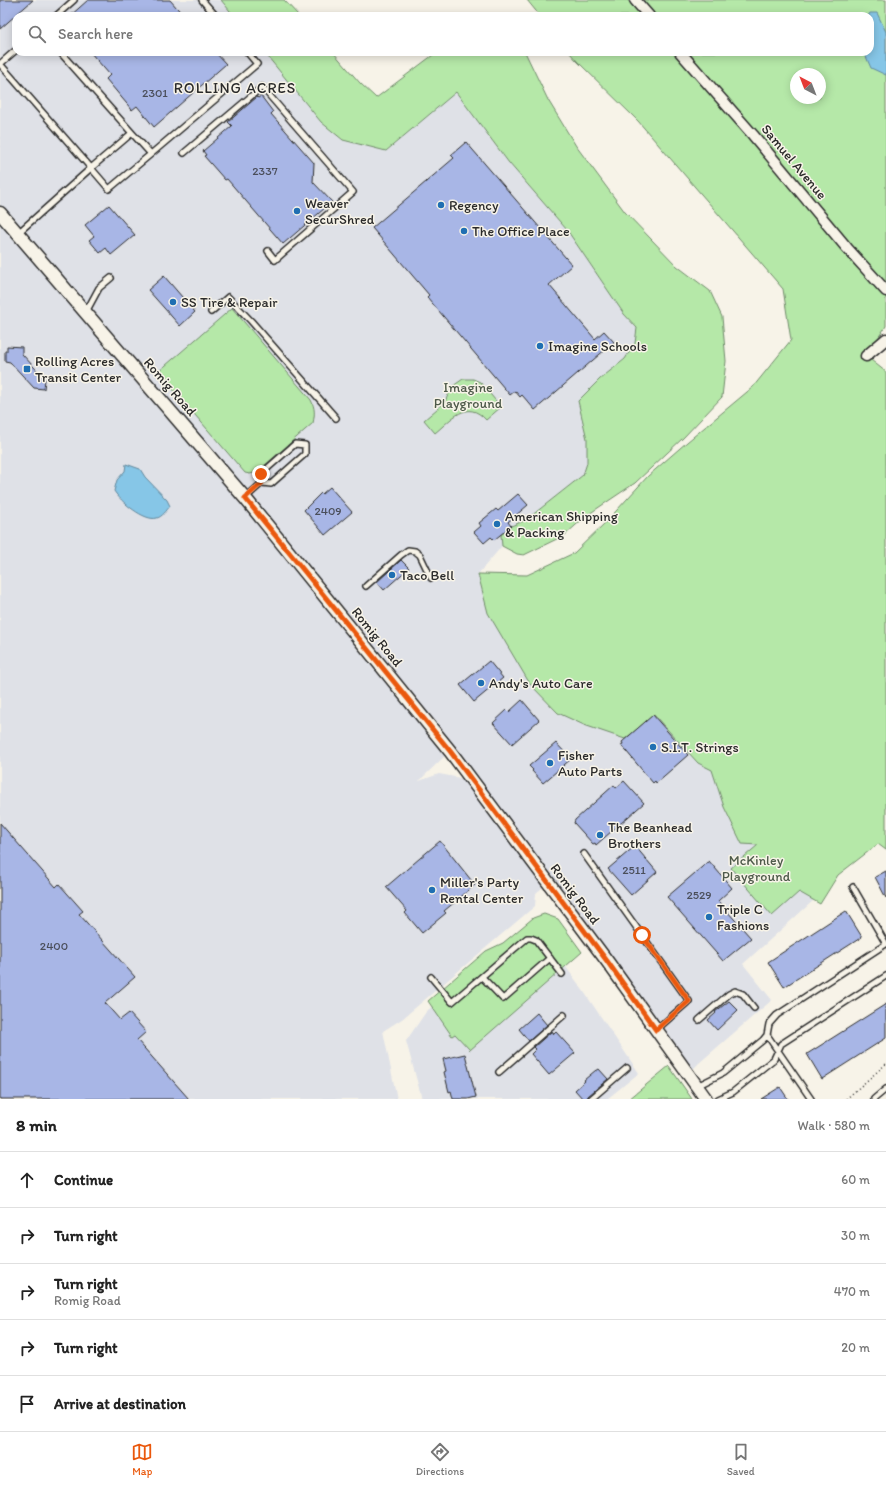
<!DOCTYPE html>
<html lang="en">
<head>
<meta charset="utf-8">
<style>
  :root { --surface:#fff; --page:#f6f6f6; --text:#222; --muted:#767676; --line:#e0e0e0; --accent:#ea580c }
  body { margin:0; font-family:Itim,sans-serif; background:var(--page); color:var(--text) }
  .compass { position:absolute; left:790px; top:68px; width:36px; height:36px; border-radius:50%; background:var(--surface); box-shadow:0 2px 10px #0003; rotate:318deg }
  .stop { position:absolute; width:12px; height:12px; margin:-9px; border:3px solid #ea580c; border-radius:50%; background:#fff }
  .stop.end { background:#ea580c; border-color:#fff; box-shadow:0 1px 4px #0008 }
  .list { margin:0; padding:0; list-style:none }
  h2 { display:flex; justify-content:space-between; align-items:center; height:52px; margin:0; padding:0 16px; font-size:17px }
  h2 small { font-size:13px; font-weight:400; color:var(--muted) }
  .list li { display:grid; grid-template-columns:26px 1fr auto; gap:12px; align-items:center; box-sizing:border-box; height:56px; padding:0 16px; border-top:1px solid var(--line) }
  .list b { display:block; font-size:15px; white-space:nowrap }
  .list p { margin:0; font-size:13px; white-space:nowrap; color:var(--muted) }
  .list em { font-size:13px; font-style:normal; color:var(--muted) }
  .icon { flex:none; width:22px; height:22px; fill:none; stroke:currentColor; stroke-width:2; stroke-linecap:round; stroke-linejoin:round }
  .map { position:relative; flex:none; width:886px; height:1099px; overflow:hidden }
  .search { position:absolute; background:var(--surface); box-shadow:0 2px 10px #0003; left:12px; right:12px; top:12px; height:44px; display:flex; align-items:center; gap:10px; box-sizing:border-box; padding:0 14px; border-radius:12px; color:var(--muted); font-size:15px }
  .sheet { height:332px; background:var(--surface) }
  nav { display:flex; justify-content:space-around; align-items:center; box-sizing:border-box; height:56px; border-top:1px solid var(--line); background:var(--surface); font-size:11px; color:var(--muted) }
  nav a { display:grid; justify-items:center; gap:2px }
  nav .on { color:var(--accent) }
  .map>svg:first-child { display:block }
  .built { fill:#dfe1e7; fill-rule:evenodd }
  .green { fill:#b5e8a8; stroke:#708a6a; fill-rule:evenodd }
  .water { fill:#86c6e7; stroke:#62889c }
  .building { fill:#a8b6e6; stroke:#2b2b2b }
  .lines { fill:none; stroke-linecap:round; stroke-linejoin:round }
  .service-casing { stroke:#2b2b2b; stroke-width:8 }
  .minor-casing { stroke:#2b2b2b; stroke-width:13 }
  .tertiary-casing { stroke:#2b2b2b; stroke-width:15 }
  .path { stroke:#2b2b2b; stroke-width:1.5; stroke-dasharray:1 3; stroke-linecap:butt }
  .service { stroke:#f7f3e8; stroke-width:5 }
  .minor { stroke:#f7f3e8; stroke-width:10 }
  .tertiary { stroke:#f7f3e8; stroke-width:12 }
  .route { stroke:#ea580c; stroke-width:5 }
  .poi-dot { fill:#1f6fb2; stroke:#f7f3e8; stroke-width:1.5 }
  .labels { text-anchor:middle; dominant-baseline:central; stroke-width:3; stroke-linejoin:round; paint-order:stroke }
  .number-label { font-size:12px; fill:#4a4e5a }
  .street-label { font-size:14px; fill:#2b2b2b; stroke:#f7f3e8 }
  .poi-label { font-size:14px; fill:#2b2b2b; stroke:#f7f3e8; text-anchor:start }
  .park-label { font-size:14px; fill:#4e5a4a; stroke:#f7f3e8 }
  .neighbourhood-label { font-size:15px; letter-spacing:1px; fill:#2b2b2b; stroke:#f7f3e8 }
</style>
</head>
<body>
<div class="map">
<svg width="886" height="1099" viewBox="0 0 886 1099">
  <rect width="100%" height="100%" fill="#f7f3e8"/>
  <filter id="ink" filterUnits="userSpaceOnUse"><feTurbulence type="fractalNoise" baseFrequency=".025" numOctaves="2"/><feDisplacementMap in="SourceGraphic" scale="8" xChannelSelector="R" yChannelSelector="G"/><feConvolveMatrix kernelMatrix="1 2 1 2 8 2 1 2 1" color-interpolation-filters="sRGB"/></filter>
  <g filter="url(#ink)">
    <path class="built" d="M0 0H221L234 16H16V52H264L321 122 343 140 386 151 456 92 509 163 567 230 624 314 637 328 635 343 625 359 600 379 579 401 587 439V463L583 475 526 520 511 526 501 535 502 546 478 574 488 613 660 706 712 770 724 807 742 844 759 845 814 900 743 964 772 1000 699 1063 688 1074 548 883 536 893 535 906 402 1019 383 1031 397 1099H0ZM450 751 471 780 439 774 419 781Z
      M533 923 580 986 639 1073 607 1099H422L406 1041 426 1012 492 950Z"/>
    <path class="green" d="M221 0H284L299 16H234Z
      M527 0H886V326L866 356 886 372V850L878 844 838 875 820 904 799 892 772 916 731 868 758 845 742 844 724 807 712 770 698 763 654 715 625 739 584 725 558 713 530 684 488 613 478 574 527 575 574 553 607 521 648 476 687 442 753 387 791 340 783 289 638 121 577 61 569 52H870V16H540ZM796 74H820V98H796Z
      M264 52H333L360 83 376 98 437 52H525L548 100 576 146 625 212 677 266 710 291 722 317 726 361 722 397 683 438 635 483 586 516 565 535 524 555 517 554 502 546 501 535 511 526 526 520 583 475 587 463V439L578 401 600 379 625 359 635 343 637 328 624 314 567 230 509 163 456 92 386 151 343 140 321 122Z
      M232 308 311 400C315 408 315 414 313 423L257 472 250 474 245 473 158 372Z
      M463 379H473L480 382 501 407 486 420C467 398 451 420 435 433L424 420 444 403 453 386Z
      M544 914 558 919 582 952 470 1050 455 1034 452 1036 428 1001 486 951 503 943 533 918Z
      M669 1066 692 1099H629Z"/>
    <path class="water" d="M870 13H877L886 32V75L871 68 864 52H870V16H868Z
      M126 464 140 469 145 477 167 500 170 506C167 510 162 517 157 518 145 522 120 501 114 491L117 480 125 471Z"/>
    <path class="building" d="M0 0H33L0 29Z
      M88 0H170L184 16H70Z
      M90 52H215L226 64 154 127 137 106 132 110 106 79 110 75Z
      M261 96 273 112 271 114 314 163 313 182 332 202 283 244 227 179 225 180 204 156 206 155 203 151 232 126 228 122 257 97 258 98Z
      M466 142 572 265 549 285 595 339 604 331 614 342 535 410 522 395 520 397 515 391 510 395 427 297 429 295 372 228 454 158 451 155Z
      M109 205 135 235 111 255 106 248 100 253 89 240 94 236 85 225Z
      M164 276 195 312 180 326 148 290Z
      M7 346 22 347V354L45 379 44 389 34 388 10 362 5 361V351H7Z
      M330 487 352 512 325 535 304 510 321 493 322 494Z
      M518 494 528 505 508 522 511 526 494 540 491 537 484 543 474 532 481 526 479 523 496 509 498 511Z
      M401 560 409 568 384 590 377 582Z
      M489 661 503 678 474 702 460 685Z
      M522 700 539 720 512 744 493 723 507 710 509 712Z
      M653 715 688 755 656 783 655 781 653 783 621 745 623 744 622 742Z
      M556 743 571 759 543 783 532 771 533 770 529 766Z
      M624 781 644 803 596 845 595 843 593 844 574 823 575 820 614 785 616 788Z
      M0 823 56 887 59 884 83 911 79 914 135 977 105 1003 120 1020 129 1013 146 1032 137 1040 189 1099H0Z
      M440 841 475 885 444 911 446 913 422 933 405 913 407 911 386 887Z
      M635 846 657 872 631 895 608 869Z
      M709 861 732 888 718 901 751 938 723 961 667 897Z
      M886 871V898L875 877Z
      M846 911 862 937 784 987 768 962Z
      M729 1001 738 1010 717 1030 708 1020 716 1013 715 1012Z
      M886 1004V1038L822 1079 807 1054Z
      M537 1013 547 1025 529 1041 519 1029Z
      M552 1031 554 1034 556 1032 575 1053 549 1075 531 1054 536 1049 534 1047Z
      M465 1054 476 1097 468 1099H453L451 1091 449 1092 444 1072 446 1071 443 1059Z
      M599 1069 608 1079 588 1096 587 1099H583L575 1090 585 1081 584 1080 596 1070V1071Z
      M780 1087 788 1099H761Z"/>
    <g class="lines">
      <g class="service-casing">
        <path id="service" d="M202 0 216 16
          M56 16 74 0
          M16 50 0 64 91 168 132 133 60 52
          M184 153 262 87 353 192 275 260 268 251
          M151 154 257 64 247 52
          M18 233 91 168 109 189 151 154 132 133
          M86 312 99 288 111 278
          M211 312 228 297 251 321 336 418
          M245 498 262 483 271 484 305 454V445L295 444 261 474 262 483
          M366 586 401 555 408 550 415 551 420 555 431 578
          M584 854 689 1001 656 1030
          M853 887 886 944
          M431 977 452 1002 527 938H531L536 940 562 974
          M482 977 503 999 550 958
          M699 1020 729 994 735 991 743 994 754 1008
          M767 1035 811 1099
          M499 1072 564 1015
          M697 1086 723 1073 763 1040 767 1035 769 1024 777 1015 886 944
          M591 1099 627 1068
          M718 1099 733 1092 774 1059 781 1044 886 976
          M874 1099 886 1089"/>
      </g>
      <g class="minor-casing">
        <path id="minor" d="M635 0 649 16
          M680 52 753 135 847 248 886 291
          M866 356 886 339"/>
      </g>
      <g class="tertiary-casing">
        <path id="tertiary" d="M0 213 245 498 450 751 607 961 706 1099"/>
      </g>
      <path class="path" d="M846 1099 886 1064"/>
      <use href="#service" class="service"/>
      <use href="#minor" class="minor"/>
      <use href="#tertiary" class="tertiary"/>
    </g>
  </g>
  <g class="lines" filter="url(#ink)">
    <path class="route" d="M261 474 262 483 245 498 450 751 607 961 656 1030 689 1001 642 935"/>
  </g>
  <g class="poi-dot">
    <circle cx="441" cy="205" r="4"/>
    <circle cx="297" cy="211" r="4"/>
    <circle cx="464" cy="231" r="4"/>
    <circle cx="173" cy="302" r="4"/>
    <circle cx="540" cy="346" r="4"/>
    <rect x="23" y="365" width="8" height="8" rx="2"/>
    <circle cx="497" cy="524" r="4"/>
    <circle cx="392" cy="575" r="4"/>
    <circle cx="481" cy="683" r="4"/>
    <circle cx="653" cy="747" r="4"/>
    <circle cx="550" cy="763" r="4"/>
    <circle cx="600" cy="835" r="4"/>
    <circle cx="432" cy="890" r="4"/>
    <circle cx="709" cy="917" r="4"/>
  </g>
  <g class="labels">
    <g class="number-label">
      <text x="155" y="93">2301</text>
      <text x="265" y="171">2337</text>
      <text x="328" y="511">2409</text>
      <text x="634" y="870">2511</text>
      <text x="699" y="895">2529</text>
      <text x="54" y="946">2400</text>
    </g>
    <g class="street-label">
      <text transform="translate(794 162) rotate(50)">Samuel Avenue</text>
      <text transform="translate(170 387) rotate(49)">Romig Road</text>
      <text transform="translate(377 637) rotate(51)">Romig Road</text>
      <text transform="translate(575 894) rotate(53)">Romig Road</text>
    </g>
    <g class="poi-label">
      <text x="305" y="203">Weaver<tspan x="305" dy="16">SecurShred</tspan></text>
      <text x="449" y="205">Regency</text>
      <text x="472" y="231">The Office Place</text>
      <text x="181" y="302">SS Tire &amp; Repair</text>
      <text x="548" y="346">Imagine Schools</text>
      <text x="35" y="361">Rolling Acres<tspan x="35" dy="16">Transit Center</tspan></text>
      <text x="505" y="516">American Shipping<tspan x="505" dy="16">&amp; Packing</tspan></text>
      <text x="400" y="575">Taco Bell</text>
      <text x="489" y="683">Andy's Auto Care</text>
      <text x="661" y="747">S.I.T. Strings</text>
      <text x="558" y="755">Fisher<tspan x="558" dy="16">Auto Parts</tspan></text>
      <text x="608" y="827">The Beanhead<tspan x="608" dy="16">Brothers</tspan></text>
      <text x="440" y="882">Miller's Party<tspan x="440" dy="16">Rental Center</tspan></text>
      <text x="717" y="909">Triple C<tspan x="717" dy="16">Fashions</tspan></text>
    </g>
    <g class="park-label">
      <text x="468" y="387">Imagine<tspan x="468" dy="16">Playground</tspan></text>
      <text x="756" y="860">McKinley<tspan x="756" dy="16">Playground</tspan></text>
    </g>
    <g class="neighbourhood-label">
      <text x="235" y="88">ROLLING ACRES</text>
    </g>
  </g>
</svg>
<svg class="compass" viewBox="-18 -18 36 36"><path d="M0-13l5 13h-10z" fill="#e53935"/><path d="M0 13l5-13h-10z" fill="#767676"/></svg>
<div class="stop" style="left:642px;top:935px"></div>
<div class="stop end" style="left:261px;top:474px"></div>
<div class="search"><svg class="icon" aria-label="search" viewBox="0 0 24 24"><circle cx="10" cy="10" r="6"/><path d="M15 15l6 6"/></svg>Search here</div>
</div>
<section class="sheet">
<h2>8 min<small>Walk · 580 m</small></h2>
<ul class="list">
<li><svg class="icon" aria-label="ahead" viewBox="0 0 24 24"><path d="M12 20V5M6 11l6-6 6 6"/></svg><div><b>Continue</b></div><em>60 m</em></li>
<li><svg class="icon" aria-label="right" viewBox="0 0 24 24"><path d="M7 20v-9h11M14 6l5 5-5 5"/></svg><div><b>Turn right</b></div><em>30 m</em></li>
<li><svg class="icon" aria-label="right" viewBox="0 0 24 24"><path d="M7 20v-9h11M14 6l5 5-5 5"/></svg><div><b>Turn right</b><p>Romig Road</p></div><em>470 m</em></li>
<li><svg class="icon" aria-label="right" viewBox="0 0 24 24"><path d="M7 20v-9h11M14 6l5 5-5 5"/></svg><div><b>Turn right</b></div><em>20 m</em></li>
<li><svg class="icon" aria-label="arrive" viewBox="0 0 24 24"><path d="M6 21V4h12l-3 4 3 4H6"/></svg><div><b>Arrive at destination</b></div></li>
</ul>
</section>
<nav>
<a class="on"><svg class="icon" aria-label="map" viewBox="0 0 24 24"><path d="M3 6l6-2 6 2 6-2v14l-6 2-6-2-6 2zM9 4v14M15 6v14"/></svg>Map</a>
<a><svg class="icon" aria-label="directions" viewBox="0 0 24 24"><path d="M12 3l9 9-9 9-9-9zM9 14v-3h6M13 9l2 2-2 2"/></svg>Directions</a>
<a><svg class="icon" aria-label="saved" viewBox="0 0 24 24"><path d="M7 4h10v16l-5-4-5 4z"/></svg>Saved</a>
</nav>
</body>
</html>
